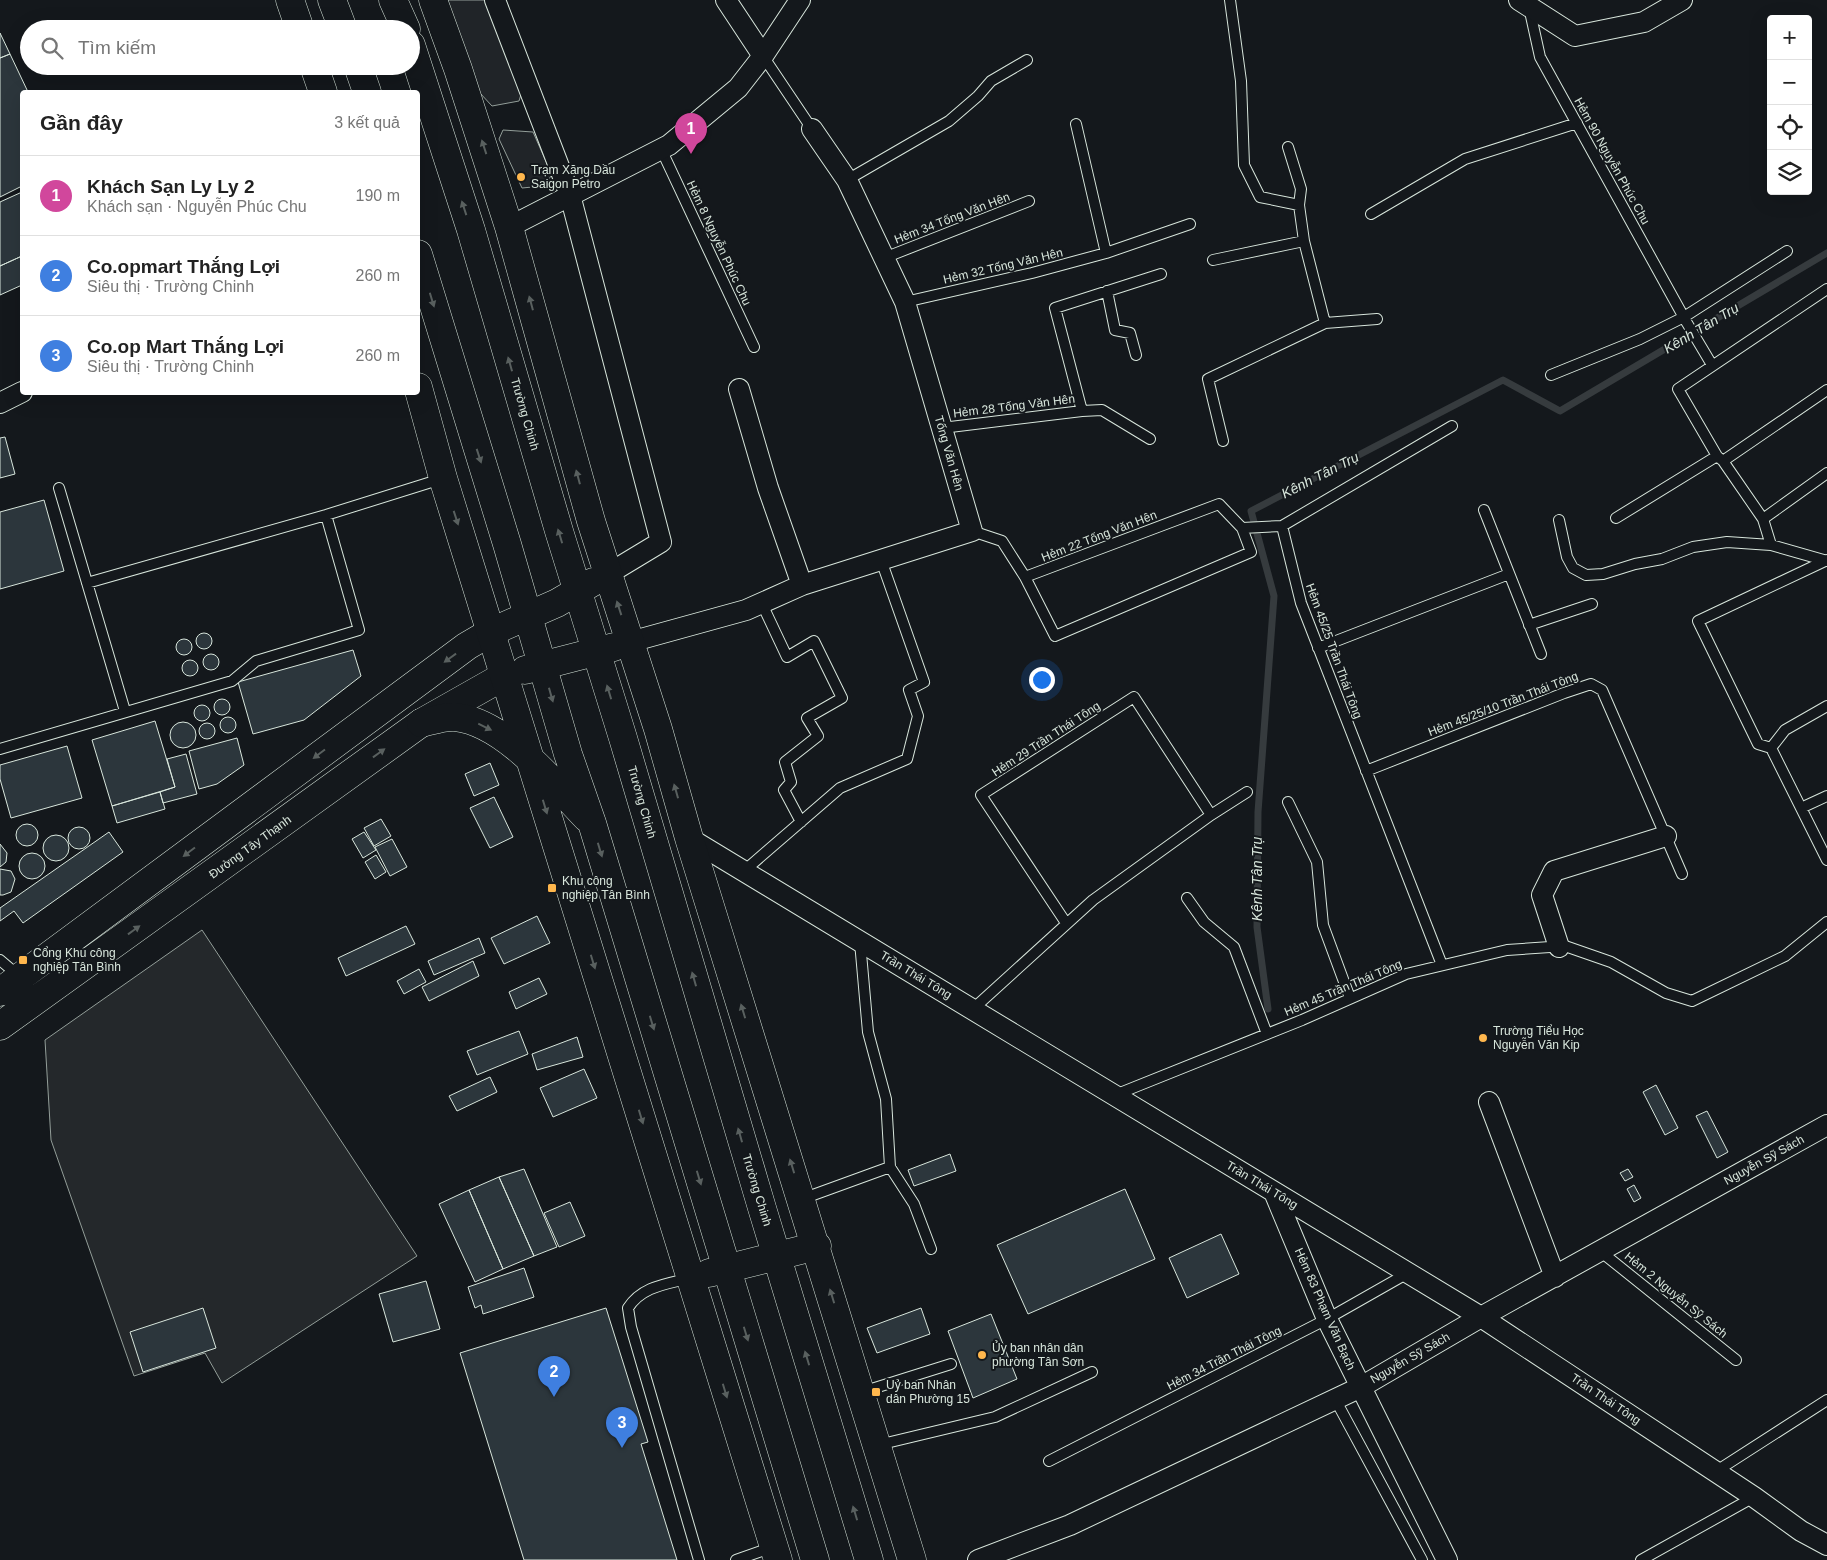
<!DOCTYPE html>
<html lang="vi">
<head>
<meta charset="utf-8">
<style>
  :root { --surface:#fff; --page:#f2f2f2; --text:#222; --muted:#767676; --line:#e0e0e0; --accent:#ea580c }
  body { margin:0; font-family:Arial,sans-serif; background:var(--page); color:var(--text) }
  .controls { position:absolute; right:15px; top:15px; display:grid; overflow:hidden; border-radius:5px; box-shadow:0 5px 20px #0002 }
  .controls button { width:45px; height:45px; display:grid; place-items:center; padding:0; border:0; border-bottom:1px solid var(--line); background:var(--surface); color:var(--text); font:25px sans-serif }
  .you { position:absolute; left:1041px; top:679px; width:18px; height:18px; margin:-12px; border:4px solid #fff; border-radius:50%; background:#1a73e8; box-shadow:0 0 0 8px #1a73e833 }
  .badge { display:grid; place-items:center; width:32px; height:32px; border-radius:50%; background:var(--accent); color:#fff; font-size:16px; font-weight:700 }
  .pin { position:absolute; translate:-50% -41px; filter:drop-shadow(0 1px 2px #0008) }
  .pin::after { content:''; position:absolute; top:26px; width:18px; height:15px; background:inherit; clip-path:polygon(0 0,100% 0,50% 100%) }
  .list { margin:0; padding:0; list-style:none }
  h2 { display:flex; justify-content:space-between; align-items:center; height:65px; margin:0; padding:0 20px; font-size:21px }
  h2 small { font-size:16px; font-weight:400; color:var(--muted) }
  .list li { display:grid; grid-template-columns:32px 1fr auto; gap:15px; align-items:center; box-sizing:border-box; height:80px; padding:0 20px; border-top:1px solid var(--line) }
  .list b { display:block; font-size:19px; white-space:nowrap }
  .list p { margin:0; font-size:16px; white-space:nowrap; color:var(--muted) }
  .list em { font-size:16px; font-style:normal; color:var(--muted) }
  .icon { flex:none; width:28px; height:28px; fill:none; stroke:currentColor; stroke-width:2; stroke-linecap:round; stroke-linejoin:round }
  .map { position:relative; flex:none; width:1827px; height:1560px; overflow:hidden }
  .search { position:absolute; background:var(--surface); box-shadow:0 5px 20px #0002; left:20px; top:20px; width:400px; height:55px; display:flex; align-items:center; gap:12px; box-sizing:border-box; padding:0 18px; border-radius:28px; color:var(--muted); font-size:19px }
  .panel { position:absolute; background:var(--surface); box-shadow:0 5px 20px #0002; left:20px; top:90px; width:400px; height:305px; border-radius:5px }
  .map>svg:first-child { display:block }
  .green { fill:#202428; stroke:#939e99 }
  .parking { fill:#24282b; stroke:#939e99 }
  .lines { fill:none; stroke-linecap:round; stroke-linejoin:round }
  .stream { stroke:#363b3e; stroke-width:7 }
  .building { fill:#2c363c; stroke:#d8e6dc }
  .lane-casing { stroke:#d8e6dc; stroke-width:12 }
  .street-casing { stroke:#d8e6dc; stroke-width:22 }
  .secondary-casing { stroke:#d8e6dc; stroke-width:29 }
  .primary-casing { stroke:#d8e6dc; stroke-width:29 }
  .lane { stroke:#14181c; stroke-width:10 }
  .street { stroke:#14181c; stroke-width:20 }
  .secondary { stroke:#14181c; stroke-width:28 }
  .primary { stroke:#14181c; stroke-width:28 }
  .oneway { fill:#59605f }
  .poi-dot { fill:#ffb74d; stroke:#14181c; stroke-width:2 }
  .labels { text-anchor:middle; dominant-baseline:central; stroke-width:4; stroke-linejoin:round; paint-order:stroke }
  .street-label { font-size:12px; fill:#d8e6dc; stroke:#14181c }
  .poi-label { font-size:12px; fill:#d8e6dc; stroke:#14181c; text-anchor:start }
  .water-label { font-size:14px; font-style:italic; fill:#d8e6dc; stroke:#14181c }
</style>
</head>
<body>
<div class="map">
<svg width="1827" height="1560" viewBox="0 0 1827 1560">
  <rect width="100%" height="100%" fill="#14181c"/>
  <path class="green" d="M441 0H485L523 88 519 101 492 106 479 92Z
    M503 130 533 132 552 175 543 186 522 188 499 139Z"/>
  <path class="parking" d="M202 930 417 1256 222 1383 205 1353 134 1376 51 1140 45 1040Z"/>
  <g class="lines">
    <path class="stream" d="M1268 1009 1257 927 1258 812 1274 596 1251 511 1503 380 1560 411 1827 253"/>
  </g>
  <path class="building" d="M0 33 10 54 0 58Z
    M10 54 28 92H22V186L0 197V58Z
    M22 192V256L0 266V202Z
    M22 256V285L0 295V266Z
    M5 437 15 474 0 478V438Z
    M44 500 64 571 0 589V512Z
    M196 641a8 8 0 1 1 16 0a8 8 0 1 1-16 0Z
    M176 647a8 8 0 1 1 16 0a8 8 0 1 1-16 0Z
    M353 650 361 676 304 720 253 734 238 682Z
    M203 662a8 8 0 1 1 16 0a8 8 0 1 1-16 0Z
    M182 668a8 8 0 1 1 16 0a8 8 0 1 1-16 0Z
    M214 707a8 8 0 1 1 16 0a8 8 0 1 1-16 0Z
    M194 713a8 8 0 1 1 16 0a8 8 0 1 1-16 0Z
    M220 725a8 8 0 1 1 16 0a8 8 0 1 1-16 0Z
    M155 721 175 787 112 806 92 740Z
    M170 735a13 13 0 1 1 26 0a13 13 0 1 1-26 0Z
    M199 731a8 8 0 1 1 16 0a8 8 0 1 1-16 0Z
    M237 738 244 765 217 784 199 789 189 751Z
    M67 746 82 798 11 818 0 779V765Z
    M186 754 197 794 163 803 160 792 175 787 167 759Z
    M490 763 499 785 474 796 465 774Z
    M160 792 165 809 117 823 112 806Z
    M494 797 513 837 490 848 470 808Z
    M381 819 391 836 374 846 364 828Z
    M16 835a11 11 0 1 1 22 0a11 11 0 1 1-22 0Z
    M68 838a11 11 0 1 1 22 0a11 11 0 1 1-22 0Z
    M109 832 123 852 23 923 14 911 0 921V908Z
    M364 832 376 850 363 858 352 839Z
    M43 848a13 13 0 1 1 26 0a13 13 0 1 1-26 0Z
    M392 839 407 867 390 876 375 847Z
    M0 844 7 853 6 862 0 867Z
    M19 866a13 13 0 1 1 26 0a13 13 0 1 1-26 0Z
    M376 855 386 872 375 879 365 862Z
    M0 869 11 871 15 879 11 892 3 895H0Z
    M537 916 550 943 504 964 491 938Z
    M406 926 415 944 346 976 338 958Z
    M479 938 485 953 434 975 428 961Z
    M473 961 479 976 429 1001 422 987Z
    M419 969 426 982 404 994 397 981Z
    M539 978 547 994 516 1009 509 992Z
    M519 1031 528 1054 477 1075 467 1051Z
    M577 1037 583 1057 537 1070 532 1054Z
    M584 1069 597 1098 553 1117 540 1088Z
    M490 1077 497 1092 457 1111 449 1096Z
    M1656 1085 1678 1128 1665 1135 1643 1092Z
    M1707 1111 1728 1152 1717 1158 1696 1116Z
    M950 1154 956 1171 914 1186 908 1170Z
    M524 1169 557 1247 534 1256 499 1177Z
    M1628 1169 1633 1177 1625 1181 1620 1173Z
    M499 1177 534 1256 503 1269 469 1190Z
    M1634 1185 1641 1198 1634 1202 1627 1189Z
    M1125 1189 1155 1259 1028 1314 997 1245Z
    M469 1190 503 1269 475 1282 439 1204Z
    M570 1202 585 1236 559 1247 544 1213Z
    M1221 1234 1239 1274 1187 1298 1169 1258Z
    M524 1268 534 1297 483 1314 481 1305 475 1308 468 1287Z
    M426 1281 440 1329 393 1342 379 1294Z
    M203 1308 216 1348 143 1372 130 1332Z
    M606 1308 648 1442 641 1444 677 1560H524L460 1353Z
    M921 1308 930 1334 877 1353 867 1328Z
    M991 1314 1017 1379 973 1398 948 1331Z"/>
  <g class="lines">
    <g class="lane-casing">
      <path id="lane" d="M1529 7 1540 57 1687 323 1712 365
        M763 56 812 129
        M1076 124 1106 253
        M1288 147 1301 189 1299 205
        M661 149 754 347
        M847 180 949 121 978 96 991 81 1027 60
        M1371 214 1465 159 1577 123
        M884 258 1029 201
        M1213 260 1304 241
        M1827 289 1678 389 1717 456 1723 461 1763 519 1771 545 1827 561
        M1107 291 1115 330 1130 333 1136 355
        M905 302 1032 273 1106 253 1190 224
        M1325 323 1377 319
        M1551 375 1640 339 1684 317 1787 251
        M1082 411 1102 410 1150 439
        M942 428 1082 411 1055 308 1161 274
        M1223 441 1208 379 1325 323 1304 241 1299 205 1260 197 1244 165 1241 81 1230 0
        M1723 461 1827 390
        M59 488 125 711
        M1484 510 1541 654
        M1616 518 1717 456
        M1763 519 1827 473
        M1559 520 1567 557 1573 568 1586 575 1603 574 1635 564 1662 559 1693 547 1727 542 1771 545
        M1242 528 1282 526
        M972 531 1002 541 1025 577 1219 504 1242 528 1251 552 1055 636 1025 577
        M87 583 326 515 441 479
        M762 604 787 657 814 641 842 698 807 718 818 736 785 762 791 782 784 790 801 822
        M1529 625 1592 604
        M1318 648 1509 574
        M1827 706 1785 730 1771 748 1827 860
        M1771 748 1758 744 1698 621 1827 560
        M0 749 232 681 256 661 359 630 326 515
        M1366 771 1564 693 1591 684 1602 690 1682 874
        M1288 802 1317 862 1323 925 1350 998
        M1801 808 1827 796
        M1211 815 1247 792
        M744 871 840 788 907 759 918 716 909 690 924 682 881 560
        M1187 898 1204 922 1234 947 1267 1034
        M860 942 868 1032 886 1099 890 1167 914 1204 931 1249
        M0 960 20 977
        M1442 965 1301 603 1282 526 1452 426
        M973 1009 1093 900 1211 815 1134 697 981 795 1066 923
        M1115 1095 1302 1020 1406 974 1507 950 1565 946 1611 962 1666 993 1692 1001 1785 956 1827 922
        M802 1199 890 1167
        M1600 1251 1736 1360
        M690 1278C667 1284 642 1286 628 1308L631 1327 699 1560
        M862 1392 951 1364
        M1335 1399 1422 1560
        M878 1445 995 1417 1092 1372
        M1049 1461 1327 1319 1408 1273
        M1715 1472 1827 1400
        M736 1560 773 1547
        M1641 1560 1754 1497"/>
    </g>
    <g class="street-casing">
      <path id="street" d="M495 0 570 195 661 542 608 574
        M726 0 763 56
        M1519 0 1575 36 1644 22 1682 0
        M509 227 669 145 738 88 763 56 800 0
        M739 389 768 488 802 585
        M0 403 22 392
        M630 642 746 610 802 585 972 531 905 302 847 180 812 129
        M689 838 1481 1317 1754 1497 1801 1531 1827 1545
        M1559 947 1542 895 1554 871 1666 836
        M1489 1102 1555 1277
        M1274 1192 1327 1319 1447 1560
        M978 1560 1070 1525 1361 1387 1481 1317 1827 1125"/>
    </g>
    <g class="secondary-casing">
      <path id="secondary" d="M0 992 467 646 491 632
        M0 1026 421 723 504 676"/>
    </g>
    <g class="primary-casing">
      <path id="primary" d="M290 0 300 29
        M332 0 343 29
        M393 0 406 29
        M433 0 458 69 509 227 591 521 658 729 689 838 912 1560
        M411 45 471 230 559 531 623 738 762 1208 869 1560
        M314 66 323 92
        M358 66 367 92
        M418 254 507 544 568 754 592 823 815 1560
        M418 387 443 478 778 1560
        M491 632 557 603 593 582
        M525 670 614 647
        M421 723C431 721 444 716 455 717 505 722 554 784 587 818
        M709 1273 817 1246"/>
    </g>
    <use href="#lane" class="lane"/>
    <use href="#street" class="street"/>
    <use href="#secondary" class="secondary"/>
    <use href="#primary" class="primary"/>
  </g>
  <defs><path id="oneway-solid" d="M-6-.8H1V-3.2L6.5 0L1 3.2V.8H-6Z" transform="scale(1.25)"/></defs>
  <g class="oneway">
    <use href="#oneway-solid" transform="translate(484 147) rotate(-108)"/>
    <use href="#oneway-solid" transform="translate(464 208) rotate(-108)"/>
    <use href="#oneway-solid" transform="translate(432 300) rotate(73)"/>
    <use href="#oneway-solid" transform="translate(531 303) rotate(-105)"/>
    <use href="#oneway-solid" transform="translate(510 364) rotate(-106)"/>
    <use href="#oneway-solid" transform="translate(479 456) rotate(72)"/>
    <use href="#oneway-solid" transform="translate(578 477) rotate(-105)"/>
    <use href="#oneway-solid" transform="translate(456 518) rotate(72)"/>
    <use href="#oneway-solid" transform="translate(560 536) rotate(-107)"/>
    <use href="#oneway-solid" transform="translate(619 608) rotate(-108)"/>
    <use href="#oneway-solid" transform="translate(450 658) rotate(144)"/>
    <use href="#oneway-solid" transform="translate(609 692) rotate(-107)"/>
    <use href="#oneway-solid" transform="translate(551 695) rotate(74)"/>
    <use href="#oneway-solid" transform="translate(485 727) rotate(26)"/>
    <use href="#oneway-solid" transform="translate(379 753) rotate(-36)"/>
    <use href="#oneway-solid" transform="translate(319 754) rotate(143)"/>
    <use href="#oneway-solid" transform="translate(676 791) rotate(-106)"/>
    <use href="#oneway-solid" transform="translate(545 807) rotate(73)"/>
    <use href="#oneway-solid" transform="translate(600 850) rotate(73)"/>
    <use href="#oneway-solid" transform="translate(189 852) rotate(143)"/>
    <use href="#oneway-solid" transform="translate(134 930) rotate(-36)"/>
    <use href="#oneway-solid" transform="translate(593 962) rotate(73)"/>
    <use href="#oneway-solid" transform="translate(694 979) rotate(-106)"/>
    <use href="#oneway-solid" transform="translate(743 1011) rotate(-107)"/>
    <use href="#oneway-solid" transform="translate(652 1023) rotate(73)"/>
    <use href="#oneway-solid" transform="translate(641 1117) rotate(73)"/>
    <use href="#oneway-solid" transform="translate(740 1135) rotate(-106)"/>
    <use href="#oneway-solid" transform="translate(792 1166) rotate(-107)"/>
    <use href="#oneway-solid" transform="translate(699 1178) rotate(73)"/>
    <use href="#oneway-solid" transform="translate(832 1296) rotate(-107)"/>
    <use href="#oneway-solid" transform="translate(746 1334) rotate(73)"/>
    <use href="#oneway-solid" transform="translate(807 1358) rotate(-107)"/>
    <use href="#oneway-solid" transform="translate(725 1391) rotate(73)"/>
    <use href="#oneway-solid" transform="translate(855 1513) rotate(-107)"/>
  </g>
  <g class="poi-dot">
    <circle cx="521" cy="177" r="5"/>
    <rect x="547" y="883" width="10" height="10" rx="2.5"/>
    <rect x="18" y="955" width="10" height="10" rx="2.5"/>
    <circle cx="1483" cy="1038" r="5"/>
    <circle cx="982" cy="1355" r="5"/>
    <rect x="871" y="1387" width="10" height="10" rx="2.5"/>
  </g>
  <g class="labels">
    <g class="street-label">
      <text transform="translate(1612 161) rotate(61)">Hẻm 90 Nguyễn Phúc Chu</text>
      <text transform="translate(952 218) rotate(-21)">Hẻm 34 Tống Văn Hên</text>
      <text transform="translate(719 243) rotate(65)">Hẻm 8 Nguyễn Phúc Chu</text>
      <text transform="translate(1003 266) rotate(-13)">Hẻm 32 Tống Văn Hên</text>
      <text transform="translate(1014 406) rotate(-7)">Hẻm 28 Tống Văn Hên</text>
      <text transform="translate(525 414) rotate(74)">Trường Chinh</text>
      <text transform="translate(949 453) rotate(74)">Tống Văn Hên</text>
      <text transform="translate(1099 536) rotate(-21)">Hẻm 22 Tống Văn Hên</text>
      <text transform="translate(1334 651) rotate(70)">Hẻm 45/25 Trần Thái Tông</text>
      <text transform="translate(1503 704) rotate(-21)">Hẻm 45/25/10 Trần Thái Tông</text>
      <text transform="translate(1046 739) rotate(-33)">Hẻm 29 Trần Thái Tông</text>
      <text transform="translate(642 802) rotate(74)">Trường Chinh</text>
      <text transform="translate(250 847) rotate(-36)">Đường Tây Thạnh</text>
      <text transform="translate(916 975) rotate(31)">Trần Thái Tông</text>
      <text transform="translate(1343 988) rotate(-23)">Hẻm 45 Trần Thái Tông</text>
      <text transform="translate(1764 1160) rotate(-29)">Nguyễn Sỹ Sách</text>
      <text transform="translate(1262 1185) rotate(31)">Trần Thái Tông</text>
      <text transform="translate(757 1190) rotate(73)">Trường Chinh</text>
      <text transform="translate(1676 1295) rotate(39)">Hẻm 2 Nguyễn Sỹ Sách</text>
      <text transform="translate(1325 1309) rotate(66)">Hẻm 83 Phạm Văn Bạch</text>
      <text transform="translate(1224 1358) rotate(-27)">Hẻm 34 Trần Thái Tông</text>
      <text transform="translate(1410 1358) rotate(-30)">Nguyễn Sỹ Sách</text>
      <text transform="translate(1606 1399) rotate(34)">Trần Thái Tông</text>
    </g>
    <g class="poi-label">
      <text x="531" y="170">Trạm Xăng Dầu<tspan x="531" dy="14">Saigon Petro</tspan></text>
      <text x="562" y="881">Khu công<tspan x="562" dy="14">nghiệp Tân Bình</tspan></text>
      <text x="33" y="953">Cổng Khu công<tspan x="33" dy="14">nghiệp Tân Bình</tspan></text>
      <text x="1493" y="1031">Trường Tiểu Học<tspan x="1493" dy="14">Nguyễn Văn Kip</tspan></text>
      <text x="992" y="1348">Ủy ban nhân dân<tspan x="992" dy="14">phường Tân Sơn</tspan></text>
      <text x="886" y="1385">Uỷ ban Nhân<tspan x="886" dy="14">dân Phường 15</tspan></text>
    </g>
    <g class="water-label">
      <text transform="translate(1701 328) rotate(-31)">Kênh Tân Trụ</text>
      <text transform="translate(1320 475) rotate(-27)">Kênh Tân Trụ</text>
      <text transform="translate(1257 879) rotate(-90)">Kênh Tân Trụ</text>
    </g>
  </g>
</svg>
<div class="controls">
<button>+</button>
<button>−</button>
<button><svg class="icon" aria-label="locate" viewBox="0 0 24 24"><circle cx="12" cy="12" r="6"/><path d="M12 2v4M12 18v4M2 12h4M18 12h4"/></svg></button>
<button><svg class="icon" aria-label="layers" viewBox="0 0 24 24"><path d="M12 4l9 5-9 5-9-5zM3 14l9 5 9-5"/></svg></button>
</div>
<div class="you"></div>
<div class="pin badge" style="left:691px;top:154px;background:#d1479c">1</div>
<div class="pin badge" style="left:554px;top:1397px;background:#3f7fe0">2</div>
<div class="pin badge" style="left:622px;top:1448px;background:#3f7fe0">3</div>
<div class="search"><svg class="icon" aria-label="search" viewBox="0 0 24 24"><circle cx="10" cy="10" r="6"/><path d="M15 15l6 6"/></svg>Tìm kiếm</div>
<section class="panel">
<h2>Gần đây<small>3 kết quả</small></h2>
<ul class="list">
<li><span class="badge" style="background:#d1479c">1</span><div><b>Khách Sạn Ly Ly 2</b><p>Khách sạn · Nguyễn Phúc Chu</p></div><em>190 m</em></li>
<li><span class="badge" style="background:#3f7fe0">2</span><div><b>Co.opmart Thắng Lợi</b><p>Siêu thị · Trường Chinh</p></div><em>260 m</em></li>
<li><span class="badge" style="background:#3f7fe0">3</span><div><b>Co.op Mart Thắng Lợi</b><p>Siêu thị · Trường Chinh</p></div><em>260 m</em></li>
</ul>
</section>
</div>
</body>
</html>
